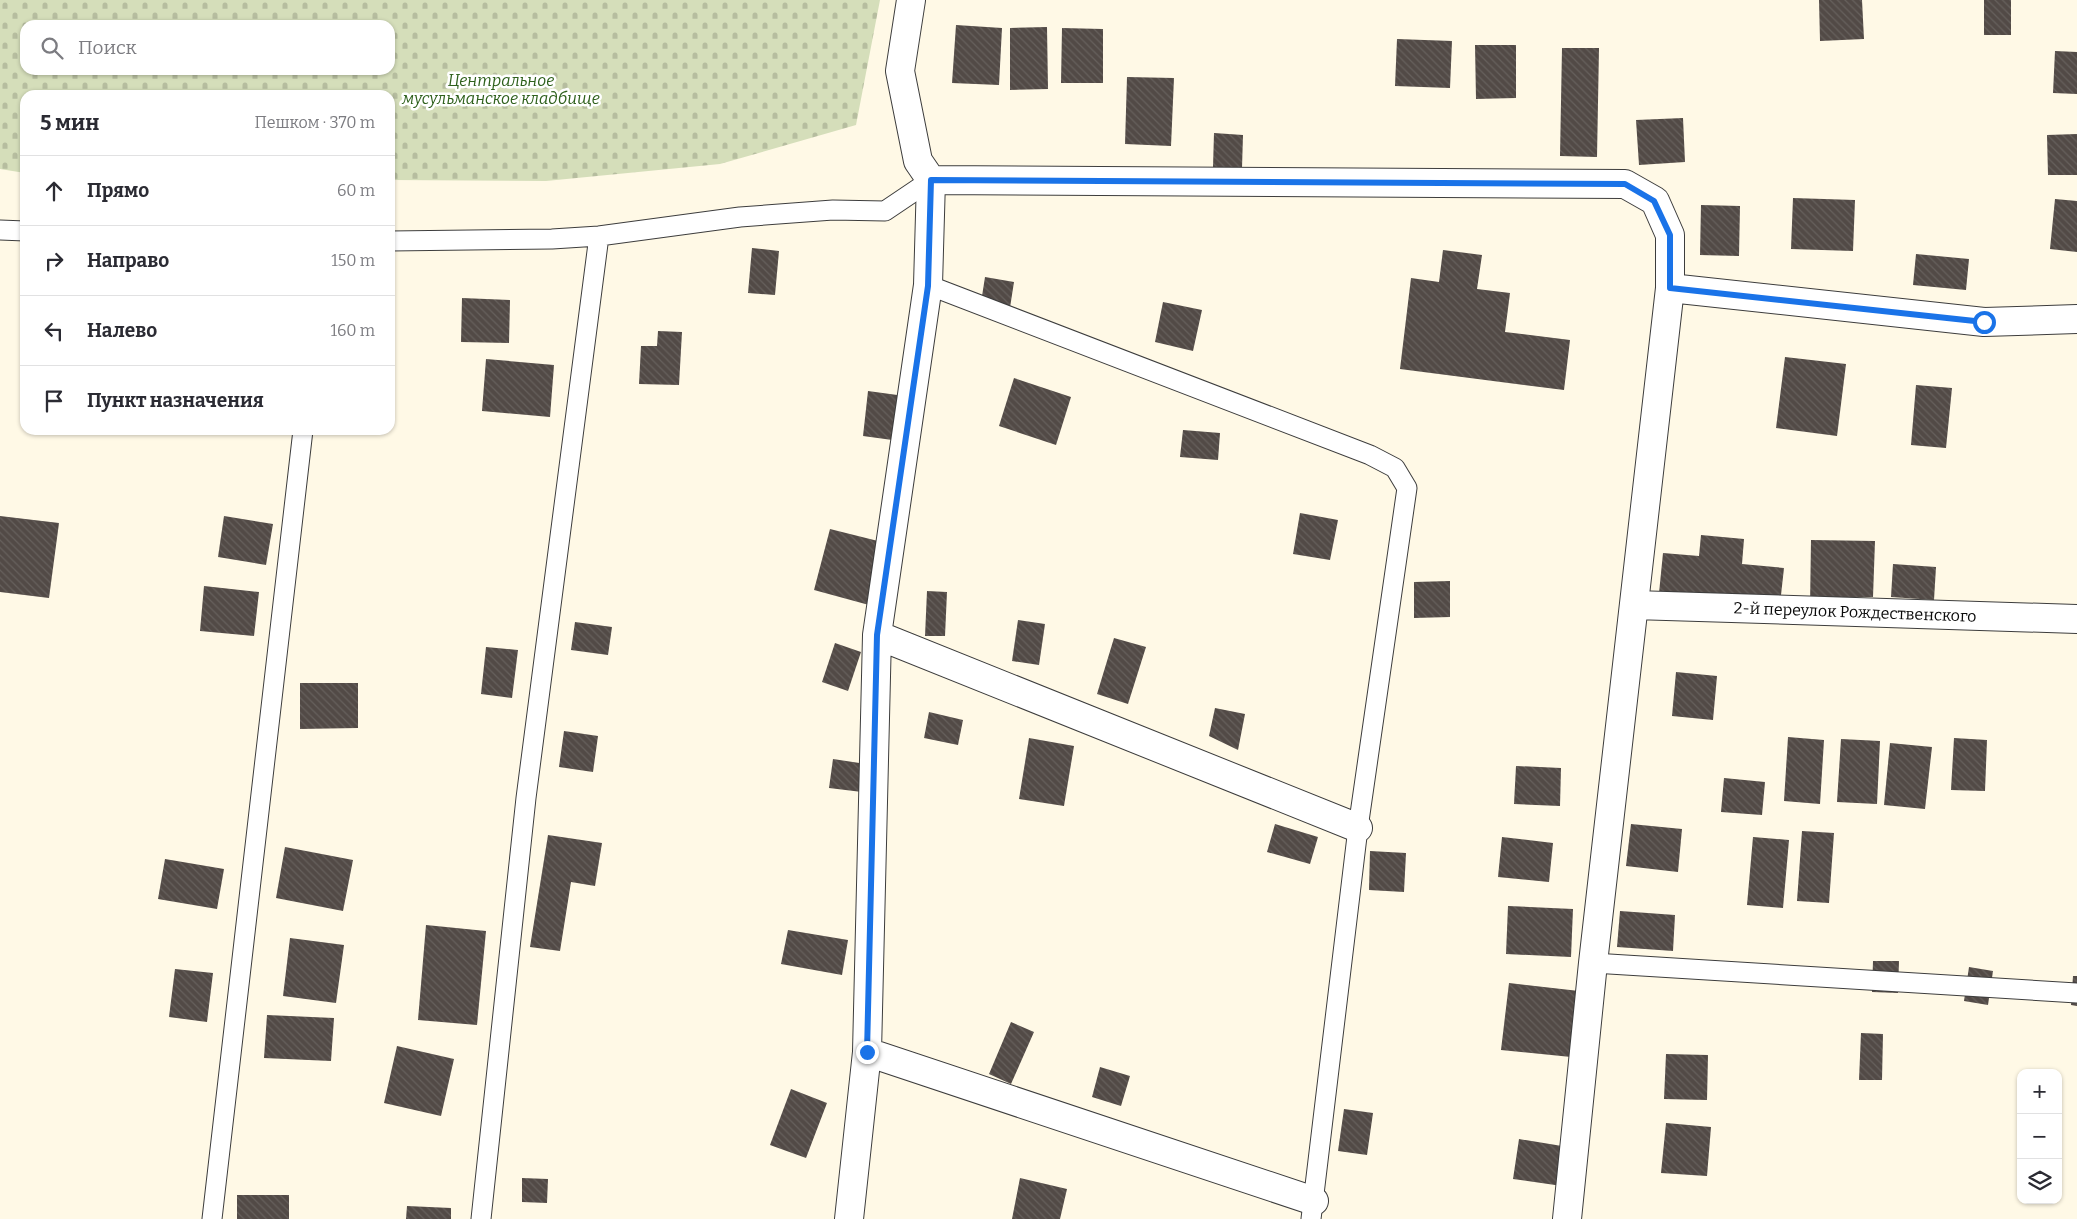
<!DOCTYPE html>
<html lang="ru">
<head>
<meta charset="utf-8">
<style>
  :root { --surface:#fff; --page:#f2f2f3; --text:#2b2b33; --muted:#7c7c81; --line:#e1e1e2 }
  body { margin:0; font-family:Bitter,serif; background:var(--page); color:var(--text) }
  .controls { position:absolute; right:15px; bottom:15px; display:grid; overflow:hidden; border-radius:10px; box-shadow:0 1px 4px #0004 }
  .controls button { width:45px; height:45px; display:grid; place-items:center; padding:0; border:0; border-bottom:1px solid var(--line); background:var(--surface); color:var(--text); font:25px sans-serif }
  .stop { position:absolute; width:15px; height:15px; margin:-11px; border:4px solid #1a73e8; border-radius:50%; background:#fff }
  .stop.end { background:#1a73e8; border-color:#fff; box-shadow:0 1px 5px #0008 }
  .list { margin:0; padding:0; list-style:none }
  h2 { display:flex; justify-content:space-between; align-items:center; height:65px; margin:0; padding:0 20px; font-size:21px }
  h2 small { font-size:16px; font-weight:400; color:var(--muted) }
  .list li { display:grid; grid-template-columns:32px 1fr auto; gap:15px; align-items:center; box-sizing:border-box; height:70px; padding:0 20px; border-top:1px solid var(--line) }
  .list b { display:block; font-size:19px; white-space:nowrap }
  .list em { font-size:16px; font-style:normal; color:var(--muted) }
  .icon { flex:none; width:28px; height:28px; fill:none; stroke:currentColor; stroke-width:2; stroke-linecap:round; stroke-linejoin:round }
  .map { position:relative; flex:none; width:2077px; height:1219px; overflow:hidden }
  .search { position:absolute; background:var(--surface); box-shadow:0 1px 4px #0004; left:20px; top:20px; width:375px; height:55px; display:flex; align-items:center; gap:12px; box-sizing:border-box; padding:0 18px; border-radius:15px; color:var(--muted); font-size:19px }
  .panel { position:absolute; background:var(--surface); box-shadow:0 1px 4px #0004; left:20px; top:90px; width:375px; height:345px; border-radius:15px }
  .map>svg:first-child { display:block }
  .cemetery { fill:url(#cemetery-stones); fill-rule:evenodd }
  .building { fill:url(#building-back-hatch) }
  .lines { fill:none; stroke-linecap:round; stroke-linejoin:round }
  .lane-casing { stroke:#3d3d3d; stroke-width:21 }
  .street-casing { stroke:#3d3d3d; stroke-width:30 }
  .lane { stroke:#fff; stroke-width:19 }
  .street { stroke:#fff; stroke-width:28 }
  .route { stroke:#1a73e8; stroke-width:6 }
  .labels { text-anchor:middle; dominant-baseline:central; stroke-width:5; stroke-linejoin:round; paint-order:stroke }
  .park-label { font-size:16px; font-style:italic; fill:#2e601c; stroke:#fff }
  .street-label { font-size:16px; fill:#0a0a0a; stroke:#fff }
</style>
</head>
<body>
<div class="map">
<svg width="2077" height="1219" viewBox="0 0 2077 1219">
  <defs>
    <pattern id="cemetery-stones" width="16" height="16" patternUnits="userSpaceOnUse" patternTransform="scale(1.25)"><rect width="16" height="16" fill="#d5deba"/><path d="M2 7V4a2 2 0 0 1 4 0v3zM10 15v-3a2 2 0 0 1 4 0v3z" fill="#b6bd9f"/></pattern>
    <pattern id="building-back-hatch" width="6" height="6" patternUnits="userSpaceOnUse" patternTransform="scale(1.25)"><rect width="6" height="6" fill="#524a46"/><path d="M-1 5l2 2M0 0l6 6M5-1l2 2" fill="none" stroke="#66605c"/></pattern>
  </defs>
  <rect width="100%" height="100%" fill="#fff9e6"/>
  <path class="cemetery" d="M0 0H880L856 125 720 164 546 181 390 180V95H25V173L0 169ZM25 25H390V70H25Z"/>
  <path class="building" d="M1819 0H1862L1864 39 1820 41Z
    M1984 0H2011V35H1984Z
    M956 25 1002 28 999 85 952 83Z
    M1047 27 1048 89 1010 90V28Z
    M1062 28 1103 29V83H1061Z
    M1397 39 1452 41 1450 88 1395 86Z
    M1475 45H1516V98L1476 99Z
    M1562 48H1599L1597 157 1560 156Z
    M2055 51 2077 52V94L2053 93Z
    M1127 77 1174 78 1171 146 1125 144Z
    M1683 118 1685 162 1639 165 1636 120Z
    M1214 133 1243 135 1242 168 1213 167Z
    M2077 134V175H2048L2047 135Z
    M1793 198 1855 200 1853 251 1791 249Z
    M2055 199 2077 201V252L2050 249Z
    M1701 205 1740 206 1739 256 1700 255Z
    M752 248 779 251 775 295 748 293Z
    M1443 250 1482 255 1477 289 1510 293 1505 332 1570 340 1564 390 1400 369 1411 278 1439 282Z
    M1916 254 1969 259 1966 290 1913 285Z
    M985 277 1014 282 1009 314 980 309Z
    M462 298 510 300 509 343 461 342Z
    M1163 302 1202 310 1193 351 1155 342Z
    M658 331 682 332 679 385 639 384 641 346H657Z
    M1785 357 1846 364 1837 436 1776 428Z
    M486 359 554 365 550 417 482 411Z
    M1014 378 1071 397 1056 445 999 426Z
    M1916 385 1952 388 1946 448 1911 445Z
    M868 391 912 397 907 442 863 436Z
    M1183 430 1220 433 1218 460 1180 457Z
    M1300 513 1338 520 1330 560 1293 554Z
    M0 516 59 523 49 598 0 592Z
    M224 516 273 524 266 565 218 557Z
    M830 529 886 543 869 605 814 590Z
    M1701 535 1744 539 1742 564 1784 568 1780 604 1659 593 1663 553 1699 556Z
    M1811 540 1875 541 1873 597H1848V607L1810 606Z
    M1893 564 1936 567 1934 600 1891 597Z
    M1450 581V617L1414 618V582Z
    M204 586 259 592 254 636 200 631Z
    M927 591 947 592 945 636H925Z
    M1018 620 1045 624 1039 665 1012 661Z
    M575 622 612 627 608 655 571 650Z
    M1114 638 1146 647 1128 704 1097 694Z
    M835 643 861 652 848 691 822 682Z
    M486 647 518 650 512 698 481 694Z
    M1676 672 1717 676 1713 720 1672 716Z
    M300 683H358V728L300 729Z
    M1215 708 1245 714 1238 750 1209 736Z
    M929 712 963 720 958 745 924 738Z
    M564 731 598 736 593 772 559 767Z
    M1788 737 1824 740 1820 804 1784 801Z
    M1029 738 1074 746 1064 806 1019 799Z
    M1954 738 1987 740 1985 791 1951 790Z
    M1841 739 1880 741 1877 804 1837 802Z
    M1890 743 1932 747 1925 809 1884 805Z
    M833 759 866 764 862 792 829 788Z
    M1516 766 1561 768 1560 806 1514 804Z
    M1724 778 1765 782 1762 815 1721 812Z
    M1275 824 1318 837 1310 864 1267 852Z
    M1631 824 1682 829 1678 872 1626 866Z
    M1802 831 1834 833 1829 903 1797 901Z
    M548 835 602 843 595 886 571 882 560 951 530 947Z
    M1502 837 1553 843 1549 882 1498 877Z
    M1753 837 1789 840 1783 908 1747 905Z
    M285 847 353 860 343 911 276 898Z
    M1370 851 1406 853 1404 892 1369 890Z
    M165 859 224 869 217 909 158 899Z
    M1508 906 1573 909 1571 957 1506 954Z
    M1620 911 1675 915 1673 951 1617 947Z
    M426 925 486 931 477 1025 418 1020Z
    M788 930 848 940 842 975 781 964Z
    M290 938 344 945 336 1003 283 996Z
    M1873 961H1899L1898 993 1872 992Z
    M1969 967 1993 971 1988 1005 1964 1001Z
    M175 969 213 973 207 1022 169 1017Z
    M2073 976H2077V1006L2071 1005Z
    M1509 983 1579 991 1571 1057 1501 1050Z
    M267 1015 334 1018 331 1061 264 1058Z
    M1011 1022 1034 1032 1011 1084 989 1074Z
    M1861 1033 1883 1034 1882 1080H1859Z
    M397 1046 454 1059 441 1116 384 1103Z
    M1666 1054 1708 1055 1707 1100 1664 1099Z
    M1100 1067 1130 1076 1121 1106 1092 1097Z
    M791 1089 827 1103 806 1158 770 1145Z
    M1344 1109 1373 1113 1367 1155 1338 1151Z
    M1666 1123 1711 1127 1707 1176 1661 1173Z
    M1519 1139 1568 1147 1562 1186 1513 1179Z
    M522 1178 548 1179 547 1203 522 1202Z
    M1020 1178 1067 1189 1060 1219H1012Z
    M237 1195H289V1219H237Z
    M407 1206 451 1208V1219H406Z"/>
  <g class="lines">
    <g class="lane-casing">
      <path id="lane" d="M0 230 25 231
        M390 241 552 239 599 236 740 217 833 210 885 211 931 180
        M928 285 1370 455 1395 468 1407 488 1358 828 1311 1219
        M1593 963 2077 993
        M212 1219 303 430
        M481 1219 526 798 599 236"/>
    </g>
    <g class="street-casing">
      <path id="street" d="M931 180 1625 184 1655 201 1670 235V288L1593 963 1567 1219
        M1670 288 1984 322 2077 319
        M1634 605 2077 619
        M877 635 1358 828
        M867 1052 1314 1201
        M849 1219 867 1052 877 635 928 285 931 180 918 161 900 71 911 0"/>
    </g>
    <use href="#lane" class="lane"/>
    <use href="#street" class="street"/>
  </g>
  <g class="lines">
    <path class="route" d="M867 1052 877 635 928 286 931 180 1625 184 1654 201 1670 235V288L1984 322"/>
  </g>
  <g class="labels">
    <g class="park-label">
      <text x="501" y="80">Центральное<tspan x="501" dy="18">мусульманское кладбище</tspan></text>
    </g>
    <g class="street-label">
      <text transform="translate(1855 612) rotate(2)">2-й переулок Рождественского</text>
    </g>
  </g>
</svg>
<div class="controls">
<button>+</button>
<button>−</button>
<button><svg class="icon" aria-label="layers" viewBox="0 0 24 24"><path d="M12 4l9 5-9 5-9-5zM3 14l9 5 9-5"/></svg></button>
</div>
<div class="stop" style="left:1984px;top:322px"></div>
<div class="stop end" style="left:867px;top:1052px"></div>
<div class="search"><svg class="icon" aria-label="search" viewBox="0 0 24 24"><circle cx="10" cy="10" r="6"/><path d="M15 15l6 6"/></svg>Поиск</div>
<section class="panel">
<h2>5 мин<small>Пешком · 370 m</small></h2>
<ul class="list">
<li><svg class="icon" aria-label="ahead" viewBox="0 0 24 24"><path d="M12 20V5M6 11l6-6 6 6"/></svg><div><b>Прямо</b></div><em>60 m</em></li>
<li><svg class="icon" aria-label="right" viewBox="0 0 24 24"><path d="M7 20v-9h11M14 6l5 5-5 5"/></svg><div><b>Направо</b></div><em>150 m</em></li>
<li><svg class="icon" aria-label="left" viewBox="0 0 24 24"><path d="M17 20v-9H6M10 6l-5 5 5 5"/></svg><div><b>Налево</b></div><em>160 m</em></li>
<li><svg class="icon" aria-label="arrive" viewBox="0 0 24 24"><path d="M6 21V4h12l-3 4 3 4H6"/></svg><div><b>Пункт назначения</b></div></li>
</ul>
</section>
</div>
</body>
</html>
